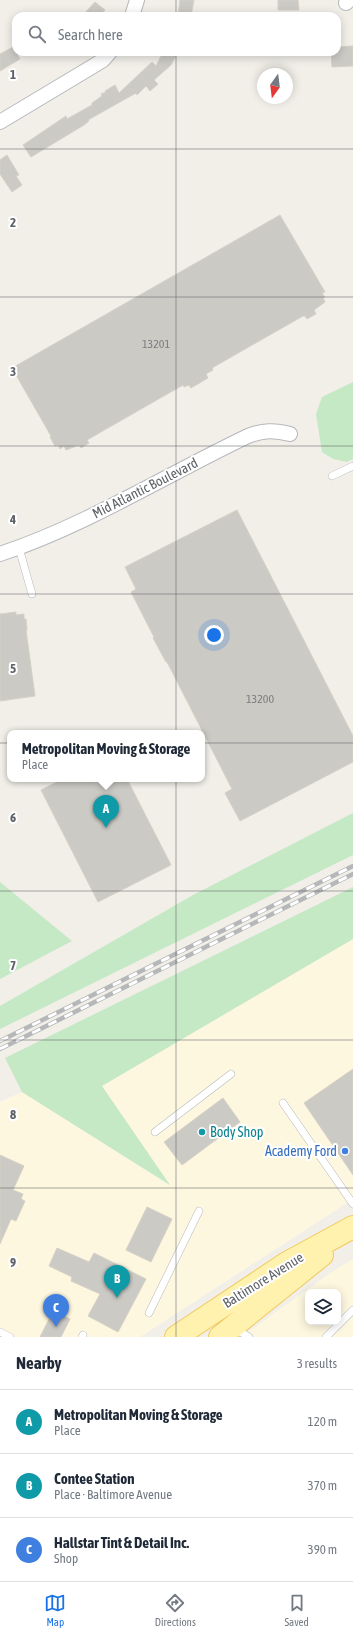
<!DOCTYPE html>
<html lang="en">
<head>
<meta charset="utf-8">
<style>
  :root { --surface:#fff; --page:#f2f2f3; --text:#1f2937; --muted:#747a83; --line:#e0e1e3; --accent:#1a73e8 }
  body { margin:0; font-family:"Asap Condensed",sans-serif; background:var(--page); color:var(--text) }
  .controls { position:absolute; right:12px; bottom:12px; display:grid; overflow:hidden; border-radius:8px; box-shadow:0 2px 10px #0003 }
  .controls button { width:36px; height:36px; display:grid; place-items:center; padding:0; border:0; border-bottom:1px solid var(--line); background:var(--surface); color:var(--text); font:20px sans-serif }
  .compass { position:absolute; left:257px; top:68px; width:36px; height:36px; border-radius:50%; background:var(--surface); box-shadow:0 2px 10px #0003; rotate:194deg }
  .you { position:absolute; left:214px; top:635px; width:14px; height:14px; margin:-10px; border:3px solid #fff; border-radius:50%; background:#1a73e8; box-shadow:0 0 0 6px #1a73e833 }
  .badge { display:grid; place-items:center; width:26px; height:26px; border-radius:50%; background:var(--accent); color:#fff; font-size:13px; font-weight:700 }
  .pin { position:absolute; translate:-50% -33px; filter:drop-shadow(0 1px 2px #0008) }
  .pin::after { content:''; position:absolute; top:21px; width:14px; height:12px; background:inherit; clip-path:polygon(0 0,100% 0,50% 100%) }
  .popup { position:absolute; left:7px; top:730px; width:198px; height:52px; box-sizing:border-box; display:grid; place-content:center; border-radius:8px; background:var(--surface); filter:drop-shadow(0 1px 3px #0005); font-size:13px; white-space:nowrap; color:var(--muted) }
  .popup b { font-size:15px; color:var(--text) }
  .popup::after { content:''; position:absolute; left:50%; top:100%; margin-left:-8px; border:8px solid transparent; border-top-color:var(--surface) }
  .list { margin:0; padding:0; list-style:none }
  h2 { display:flex; justify-content:space-between; align-items:center; height:52px; margin:0; padding:0 16px; font-size:17px }
  h2 small { font-size:13px; font-weight:400; color:var(--muted) }
  .list li { display:grid; grid-template-columns:26px 1fr auto; gap:12px; align-items:center; box-sizing:border-box; height:64px; padding:0 16px; border-top:1px solid var(--line) }
  .list b { display:block; font-size:15px; white-space:nowrap }
  .list p { margin:0; font-size:13px; white-space:nowrap; color:var(--muted) }
  .list em { font-size:13px; font-style:normal; color:var(--muted) }
  .icon { flex:none; width:22px; height:22px; fill:none; stroke:currentColor; stroke-width:2; stroke-linecap:round; stroke-linejoin:round }
  .map { position:relative; flex:none; width:353px; height:1337px; overflow:hidden }
  .search { position:absolute; background:var(--surface); box-shadow:0 2px 10px #0003; left:12px; right:12px; top:12px; height:44px; display:flex; align-items:center; gap:10px; box-sizing:border-box; padding:0 14px; border-radius:12px; color:var(--muted); font-size:15px }
  .sheet { height:244px; background:var(--surface) }
  nav { display:flex; justify-content:space-around; align-items:center; box-sizing:border-box; height:56px; border-top:1px solid var(--line); background:var(--surface); font-size:11px; color:var(--muted) }
  nav a { display:grid; justify-items:center; gap:2px }
  nav .on { color:var(--accent) }
  .map>svg:first-child { display:block }
  .commercial { fill:#fef7e0; fill-rule:evenodd }
  .green { fill:#c5e8c5 }
  .building { fill:#cccac5; stroke:#d6d1c6 }
  .lines { fill:none; stroke-linecap:round; stroke-linejoin:round }
  .service-casing { stroke:#b5b8bc; stroke-width:8 }
  .minor-casing { stroke:#b5b8bc; stroke-width:16 }
  .primary-casing { stroke:#f2c960; stroke-width:24 }
  .service { stroke:#fff; stroke-width:7 }
  .minor { stroke:#fff; stroke-width:14 }
  .primary { stroke:#fff2af; stroke-width:22 }
  .rail-casing { stroke:#b6b7b8; stroke-width:4.5 }
  .rail { stroke:#fff; stroke-width:3; stroke-dasharray:9; stroke-linecap:butt }
  .grid { fill:none; stroke:#5f6368; stroke-width:1; stroke-opacity:0.55 }
  .culture-dot { fill:#0f9aa8; stroke:#fff; stroke-width:1.5 }
  .shop-dot { fill:#3f7fe0; stroke:#fff; stroke-width:1.5 }
  .labels { text-anchor:middle; dominant-baseline:central; stroke-width:4; stroke-linejoin:round; paint-order:stroke }
  .number-label { font-size:12px; fill:#7a7d7f }
  .street-label { font-size:14px; fill:#5f6368; stroke:#fff }
  .culture-label { font-size:14px; fill:#0d838f; stroke:#fff; text-anchor:start }
  .shop-label { font-size:14px; fill:#366cbe; stroke:#fff; text-anchor:end }
  .grid-label { font-size:13px; text-anchor:middle; font-weight:bold; fill:#5f6368; stroke:#fff; stroke-width:4; stroke-linejoin:round; paint-order:stroke }
</style>
</head>
<body>
<div class="map">
<svg width="353" height="1337" viewBox="0 0 353 1337">
  <rect width="100%" height="100%" fill="#f1efe8"/>
  <path class="commercial" d="M353 939V1199L140 1337H0V1102L22 1092 169 1185 101 1086Z
    M353 1259V1337H241L329 1274ZM308 1292H338V1322H308Z"/>
  <path class="green" d="M353 382V459L347 462 333 459 322 452 316 414 322 397Z
    M353 813V855L0 1029V1006L193 895Z
    M0 882 72 941 0 979Z
    M353 887V939L102 1086 170 1185 22 1092 5 1058Z"/>
  <path class="building" d="M180 0H194L191 16H178Z
    M278 0H298L299 10H278Z
    M95 2 105 10 100 16H82Z
    M353 46V66L332 67 331 52H337V47Z
    M13 47 20 59 0 71V54Z
    M163 52H178L171 65 154 80 158 84 150 91 146 86 137 95 136 93 88 120 89 121 84 125 31 157 23 145 66 116 67 119 92 105V103L102 96 101 94 106 92 105 91 115 85 119 93 152 62 156 66Z
    M7 155 19 175 16 176 22 185 12 192 0 174V160Z
    M280 215 325 292 322 293 325 297 323 298 325 302 314 310 316 314 307 319 305 316H303L212 368 213 370 206 374 208 378 191 388 189 385 184 387 183 385 87 440 89 443 81 448 79 445 66 450 64 446 60 449 58 445 55 446 50 437 51 436 12 368Z
    M237 510 353 736V762L240 821 225 793 232 789 167 662H166L153 638 154 637 131 592 136 589 125 567Z
    M16 612V615L24 614V619H26L27 630H26L35 696 0 701V614Z
    M63 779H127L171 865 98 902 41 790Z
    M353 1069V1175L304 1103Z
    M223 1098 240 1122 182 1165 164 1142Z
    M0 1155 24 1166 13 1190 23 1194 21 1199 25 1201 16 1221 11 1219 0 1244Z
    M147 1207 172 1219 151 1262 126 1250Z
    M57 1248 89 1262 94 1253 146 1279 118 1332 88 1316 100 1294 71 1281 72 1277 49 1266Z
    M53 1311 70 1319 61 1337H40Z"/>
  <g class="lines">
    <g class="service-casing">
      <path id="service" d="M332 476 353 466
        M19 548 32 594
        M283 1103 353 1204
        M155 1132 231 1074
        M149 1313 199 1211
        M234 1328 249 1337
        M0 1332 10 1337
        M82 1337 83 1335
        M326 1337 353 1310"/>
    </g>
    <g class="minor-casing">
      <path id="minor" d="M346 3 349 0
        M132 16 137 0
        M0 122 90 68 103 60 110 52
        M0 554C87 525 166 475 248 436 263 430 275 430 290 434"/>
    </g>
    <g class="primary-casing">
      <path id="primary" d="M176 1337 287 1263 353 1227
        M220 1337 322 1255"/>
    </g>
    <use href="#service" class="service"/>
    <use href="#minor" class="minor"/>
    <use href="#primary" class="primary"/>
    <g class="rail-casing">
      <path id="rail" d="M0 1041 353 866
        M0 1049 353 874"/>
    </g>
    <use href="#rail" class="rail"/>
  </g>
  <path class="grid" d="M176 0V16M176 52V1337M0 149H353M0 297H353M0 446H353M0 594H353M0 743H353M0 891H353M0 1040H353M0 1188H353"/>
  <circle class="culture-dot" cx="202" cy="1132" r="4"/>
  <circle class="shop-dot" cx="345" cy="1151" r="4"/>
  <g class="labels">
    <g class="number-label">
      <text x="156" y="344">13201</text>
      <text x="260" y="699">13200</text>
    </g>
    <g class="street-label">
      <text transform="translate(145 488) rotate(-27)">Mid Atlantic Boulevard</text>
      <text transform="translate(263 1280) rotate(-32)">Baltimore Avenue</text>
    </g>
    <g class="culture-label">
      <text x="210" y="1132">Body Shop</text>
    </g>
    <g class="shop-label">
      <text x="337" y="1151">Academy Ford</text>
    </g>
  </g>
  <g class="grid-label">
    <text x="13" y="79">1</text>
    <text x="13" y="227">2</text>
    <text x="13" y="376">3</text>
    <text x="13" y="524">4</text>
    <text x="13" y="673">5</text>
    <text x="13" y="822">6</text>
    <text x="13" y="970">7</text>
    <text x="13" y="1119">8</text>
    <text x="13" y="1267">9</text>
  </g>
</svg>
<div class="controls">
<button><svg class="icon" aria-label="layers" viewBox="0 0 24 24"><path d="M12 4l9 5-9 5-9-5zM3 14l9 5 9-5"/></svg></button>
</div>
<svg class="compass" viewBox="-18 -18 36 36"><path d="M0-13l5 13h-10z" fill="#e53935"/><path d="M0 13l5-13h-10z" fill="#747a83"/></svg>
<div class="you"></div>
<div class="pin badge" style="left:106px;top:828px;background:#0f9aa8">A</div>
<div class="popup"><b>Metropolitan Moving &amp; Storage</b>Place</div>
<div class="pin badge" style="left:117px;top:1298px;background:#0f9aa8">B</div>
<div class="pin badge" style="left:56px;top:1327px;background:#3f7fe0">C</div>
<div class="search"><svg class="icon" aria-label="search" viewBox="0 0 24 24"><circle cx="10" cy="10" r="6"/><path d="M15 15l6 6"/></svg>Search here</div>
</div>
<section class="sheet">
<h2>Nearby<small>3 results</small></h2>
<ul class="list">
<li><span class="badge" style="background:#0f9aa8">A</span><div><b>Metropolitan Moving &amp; Storage</b><p>Place</p></div><em>120 m</em></li>
<li><span class="badge" style="background:#0f9aa8">B</span><div><b>Contee Station</b><p>Place · Baltimore Avenue</p></div><em>370 m</em></li>
<li><span class="badge" style="background:#3f7fe0">C</span><div><b>Hallstar Tint &amp; Detail Inc.</b><p>Shop</p></div><em>390 m</em></li>
</ul>
</section>
<nav>
<a class="on"><svg class="icon" aria-label="map" viewBox="0 0 24 24"><path d="M3 6l6-2 6 2 6-2v14l-6 2-6-2-6 2zM9 4v14M15 6v14"/></svg>Map</a>
<a><svg class="icon" aria-label="directions" viewBox="0 0 24 24"><path d="M12 3l9 9-9 9-9-9zM9 14v-3h6M13 9l2 2-2 2"/></svg>Directions</a>
<a><svg class="icon" aria-label="saved" viewBox="0 0 24 24"><path d="M7 4h10v16l-5-4-5 4z"/></svg>Saved</a>
</nav>
</body>
</html>
